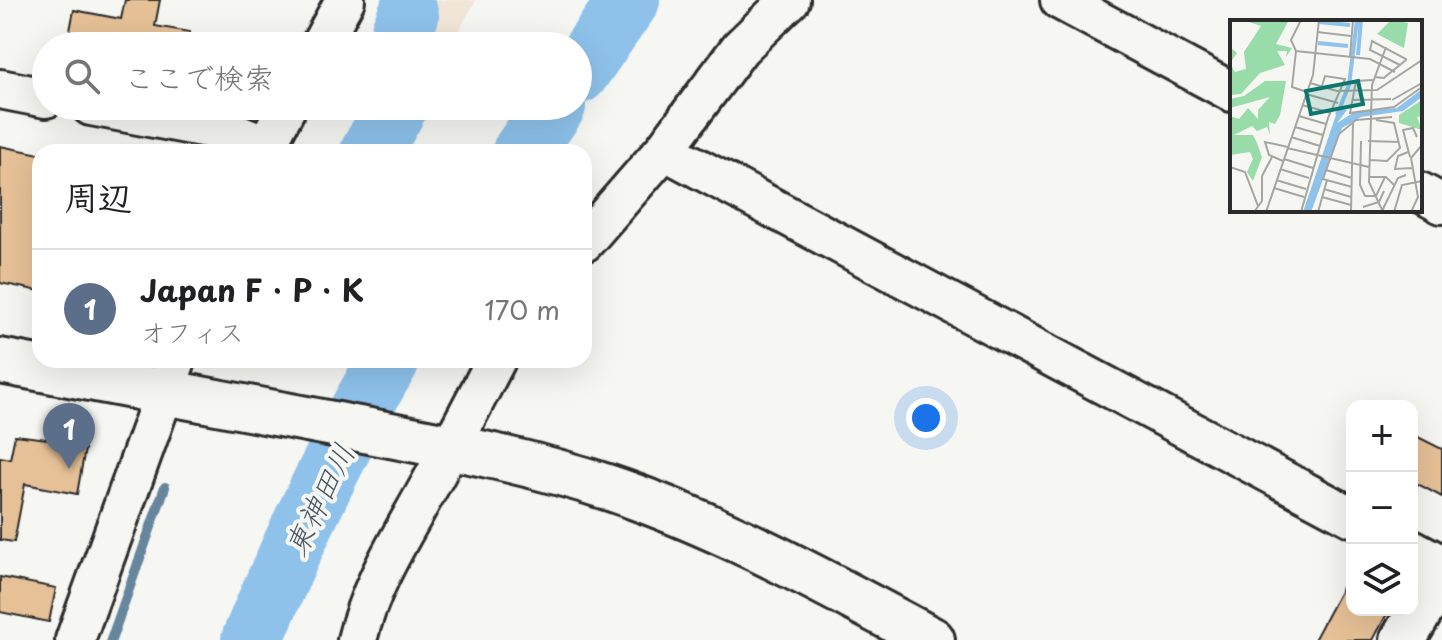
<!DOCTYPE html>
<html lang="ja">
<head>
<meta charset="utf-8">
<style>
  :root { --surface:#fff; --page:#f6f6f6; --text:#202124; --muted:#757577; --line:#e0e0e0; --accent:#0f766e }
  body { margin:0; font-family:"Playpen Sans","Klee One",sans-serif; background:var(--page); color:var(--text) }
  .controls { position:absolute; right:24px; bottom:24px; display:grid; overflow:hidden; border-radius:16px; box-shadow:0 8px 32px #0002 }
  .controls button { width:72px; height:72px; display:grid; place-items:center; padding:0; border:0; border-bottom:2px solid var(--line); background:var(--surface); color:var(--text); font:40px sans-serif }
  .you { position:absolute; left:926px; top:418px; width:28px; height:28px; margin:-20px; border:6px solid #fff; border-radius:50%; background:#1a73e8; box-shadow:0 0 0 12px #1a73e833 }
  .badge { display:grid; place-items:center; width:52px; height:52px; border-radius:50%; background:var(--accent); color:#fff; font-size:26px; font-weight:700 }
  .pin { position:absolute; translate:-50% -66px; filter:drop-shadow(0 2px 4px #0008) }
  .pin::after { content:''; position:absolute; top:42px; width:28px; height:24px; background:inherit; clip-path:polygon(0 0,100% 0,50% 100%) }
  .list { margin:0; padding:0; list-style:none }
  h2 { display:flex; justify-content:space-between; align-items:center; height:104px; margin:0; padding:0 32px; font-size:34px }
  h2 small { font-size:26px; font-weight:400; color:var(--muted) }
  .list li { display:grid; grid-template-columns:52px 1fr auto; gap:24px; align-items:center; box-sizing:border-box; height:120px; padding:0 32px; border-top:2px solid var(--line) }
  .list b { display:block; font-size:30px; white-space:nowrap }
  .list p { margin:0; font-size:26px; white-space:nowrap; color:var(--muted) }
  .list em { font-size:26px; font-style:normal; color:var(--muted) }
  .icon { flex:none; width:44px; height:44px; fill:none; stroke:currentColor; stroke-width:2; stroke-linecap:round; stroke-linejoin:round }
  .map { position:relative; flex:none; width:1442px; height:640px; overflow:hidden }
  .search { position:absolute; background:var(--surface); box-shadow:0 8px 32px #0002; left:32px; top:32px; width:560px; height:88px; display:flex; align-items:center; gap:20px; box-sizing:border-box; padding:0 28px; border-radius:44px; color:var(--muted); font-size:30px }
  .panel { position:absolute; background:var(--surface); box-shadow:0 8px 32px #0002; left:32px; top:144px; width:560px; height:224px; border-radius:24px }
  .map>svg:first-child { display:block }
  .built { fill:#f1e6d7 }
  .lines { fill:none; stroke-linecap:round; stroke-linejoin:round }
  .stream { stroke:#66869e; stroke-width:10 }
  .river { stroke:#8ec2eb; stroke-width:62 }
  .building { fill:#e6c197; stroke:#2b2b2b; stroke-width:2 }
  .street-casing { stroke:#2b2b2b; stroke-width:44 }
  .secondary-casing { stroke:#2b2b2b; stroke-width:50 }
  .street { stroke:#f6f6f2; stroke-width:38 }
  .secondary { stroke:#f6f6f2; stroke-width:44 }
  .labels { text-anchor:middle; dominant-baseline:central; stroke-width:8; stroke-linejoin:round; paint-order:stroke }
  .water-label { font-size:30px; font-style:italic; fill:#495865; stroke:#f6f6f2 }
  .inset-river { fill:none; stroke:#8ec2eb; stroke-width:4 }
  .inset-road { fill:none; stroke:#a5a5a2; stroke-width:2 }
  .view { fill:#0f766e; fill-opacity:0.15; stroke:#0f766e; stroke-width:4 }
  .inset-edge { fill:none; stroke:#2b2b2b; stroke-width:4 }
</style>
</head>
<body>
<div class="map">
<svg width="1442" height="640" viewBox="0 0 1442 640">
  <rect width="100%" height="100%" fill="#f6f6f2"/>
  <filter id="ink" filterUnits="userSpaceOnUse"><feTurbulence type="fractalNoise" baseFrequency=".0125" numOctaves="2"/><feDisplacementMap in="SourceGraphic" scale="16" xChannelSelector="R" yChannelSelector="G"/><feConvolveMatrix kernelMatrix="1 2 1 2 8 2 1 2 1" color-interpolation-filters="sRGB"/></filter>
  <g filter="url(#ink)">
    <path class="built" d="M390 0H476L454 39 400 9 394 19 383 13Z"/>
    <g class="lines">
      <path class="stream" d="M111 640 165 487"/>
      <path class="river" d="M401 46 402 31 408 16
        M578 73 629 0
        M371 152 397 106
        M523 152 555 106
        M252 640C292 544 336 449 389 360"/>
    </g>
    <path class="building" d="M125 0H160L155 26 190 32 189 46H67L74 10 121 19Z
      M0 146 40 154V291L0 283Z
      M1412 434 1442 449V497L1412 481Z
      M15 435 64 441 63 444 85 449 77 494 25 484 14 542 0 540V457L10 459Z
      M1352 569V610H1389L1373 640H1314Z
      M0 577 56 588 49 622 0 612Z"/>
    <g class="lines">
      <g class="street-casing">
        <path id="street" d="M1060 0 1232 92
          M320 46 345 0
          M0 89 46 98
          M91 106 239 134 266 145
          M664 150 1352 517
          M263 152 287 106
          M1420 192 1442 204
          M584 242 664 150 740 48 790 0
          M1412 549 1442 565
          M75 640 176 360
          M357 640C370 585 400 539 427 490 451 447 473 404 496 360"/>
      </g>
      <g class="secondary-casing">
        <path id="secondary" d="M0 361C111 382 222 403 333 424 426 442 520 458 610 488 723 526 827 584 932 640
          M1403 640 1442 574"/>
      </g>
      <use href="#street" class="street"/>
      <use href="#secondary" class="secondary"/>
    </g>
  </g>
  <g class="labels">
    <g class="water-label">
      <text transform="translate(318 499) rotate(-64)">東神田川</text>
    </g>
  </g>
  <g transform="translate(1230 20)">
    <rect width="192" height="192" fill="#f6f6f2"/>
    <path d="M13 0H59L46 24 62 28 56 37 57 31H47L55 45 30 53 11 74 0 75V27L7 33 0 43 5 52 16 49 14 32 31 6ZM161 0 178 3 174 28 147 14ZM35 61H56L50 95 45 104 39 102 40 115 37 107 27 111 22 106 4 115H23L27 123 32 137 23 161 17 152 23 139 20 132 0 135V96L9 99 18 88 28 99V90L40 77 0 88V79L14 76ZM192 80V96L187 97 192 110 169 103V95Z" fill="#98dca9"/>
    <path d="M192 69V77L173 91 131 97 112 108 81 192H73L108 89 117 90 107 103 126 91 167 88Z" fill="#8ec2eb"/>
    <path class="inset-river" d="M89 2 120 5M88 23 118 26M128 35 131 0M107 95 119 65 127 0"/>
    <path class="inset-road" d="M71 0 61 20 66 31 62 67 77 72M87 12 121 16M66 31 140 39 165 52M120 37 123 0M144 57 154 58 155 57 176 40V39L142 21 140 30 170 45M143 60 126 61 120 93 164 87 192 67M80 63 107 71 147 70 192 40M76 74 108 83M122 80 161 79M162 80 192 63M72 85 101 93M69 96 96 104M65 107 93 115M61 117 90 126M131 121 130 165 135 176H146L155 157M138 121 169 122M57 128 139 147M178 132 168 136 165 149 182 148M180 137 173 110 183 108 187 117M54 139 83 148M140 140 157 141 170 128 164 103 146 100M53 141 39 135 35 122 58 127M0 147 15 152 28 186M50 149 79 158M96 150 122 158M139 157H156L164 165M46 160 76 169M122 167 93 159 109 114 126 100 162 97M44 168 74 177M94 169 121 177M92 177 121 185M133 187 149 182 154 171M152 191 168 158 176 155M24 192 32 181V156L42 137M36 192 83 55 89 0M71 192 98 98 115 59 95 56 92 66M88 192 97 160M121 192 123 102M153 192 139 162 142 65 156 27M164 192 172 165 192 161M181 192 188 177 181 138 192 125"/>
    <path class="view" d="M128 61 133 84 81 94 76 71Z"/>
    <rect width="192" height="192" class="inset-edge"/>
  </g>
</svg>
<div class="controls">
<button>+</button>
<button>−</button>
<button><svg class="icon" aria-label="layers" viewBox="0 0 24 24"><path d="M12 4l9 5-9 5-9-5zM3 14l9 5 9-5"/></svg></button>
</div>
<div class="you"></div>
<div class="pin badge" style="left:69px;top:469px;background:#5c6f8a">1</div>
<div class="search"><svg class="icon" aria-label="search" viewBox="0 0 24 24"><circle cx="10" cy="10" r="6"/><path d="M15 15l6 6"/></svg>ここで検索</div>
<section class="panel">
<h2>周辺<small></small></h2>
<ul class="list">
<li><span class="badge" style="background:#5c6f8a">1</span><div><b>Japan F・P・K</b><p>オフィス</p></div><em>170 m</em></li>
</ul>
</section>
</div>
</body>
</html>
